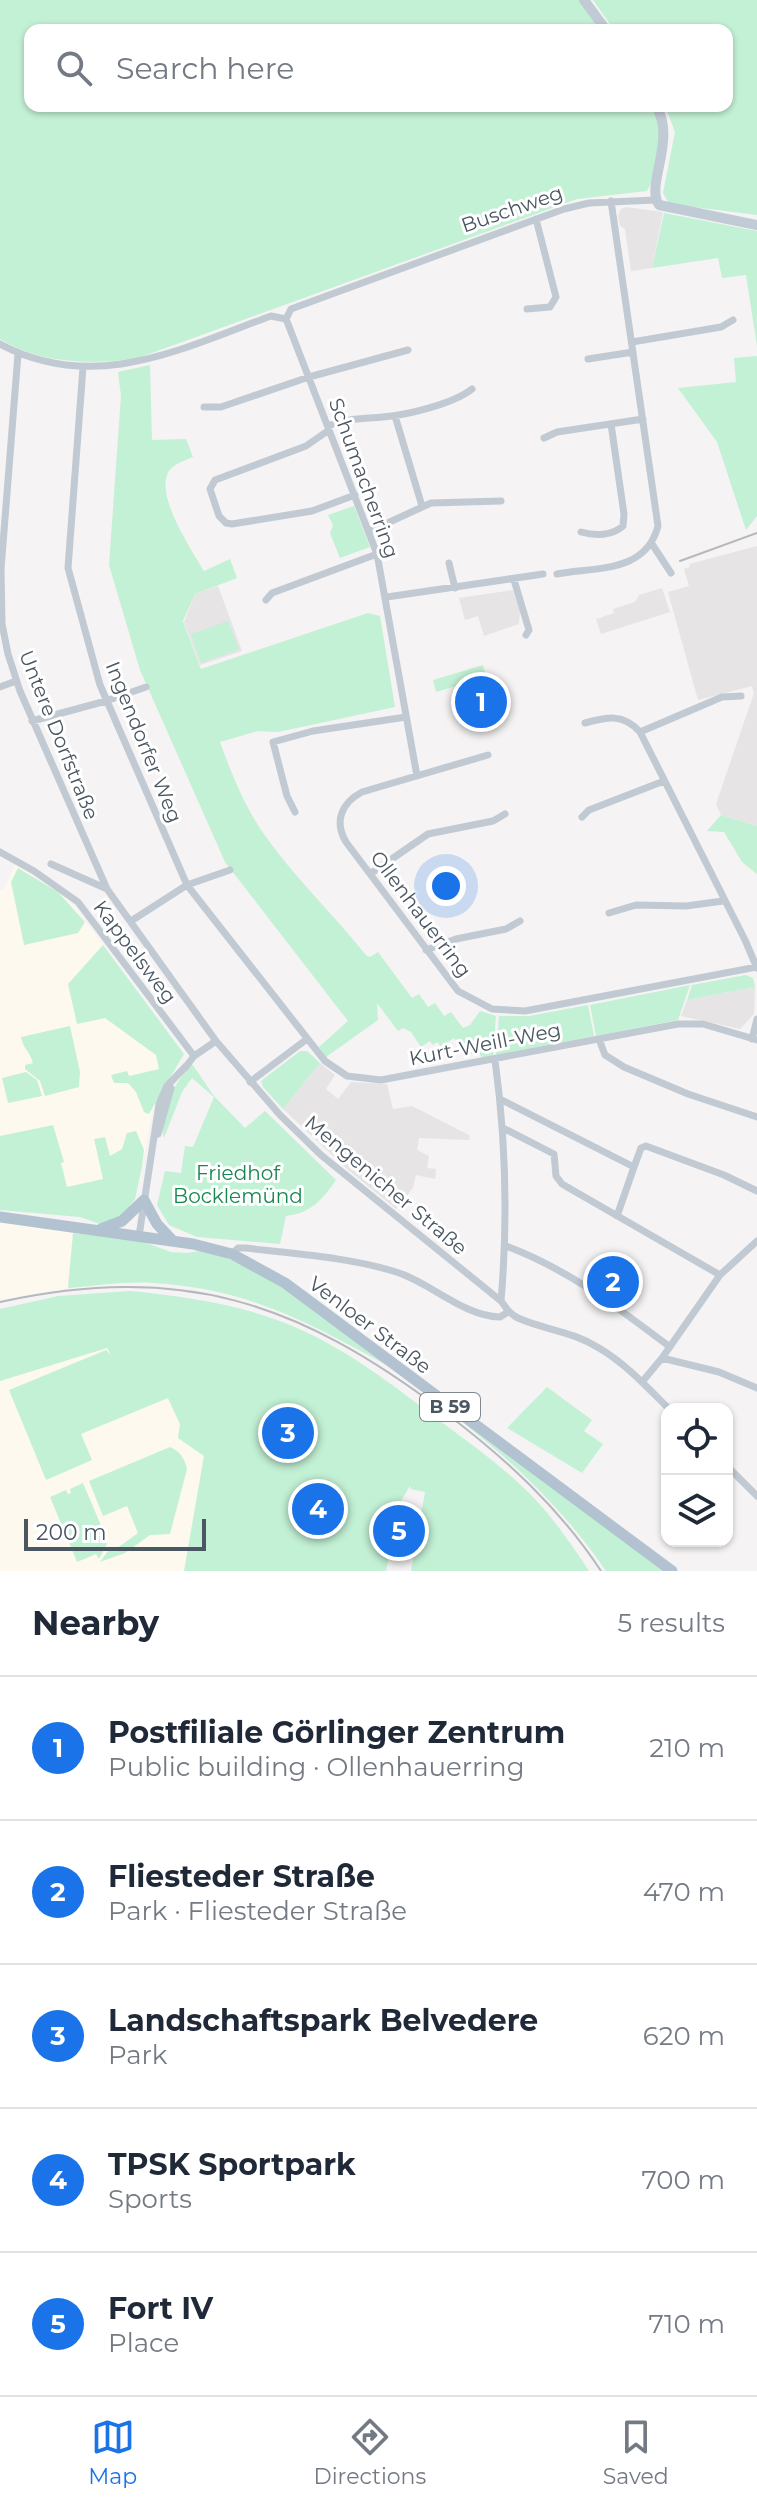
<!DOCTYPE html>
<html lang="en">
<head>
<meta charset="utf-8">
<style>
  :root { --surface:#fff; --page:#f2f2f3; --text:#1f2937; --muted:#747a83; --line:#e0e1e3; --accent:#1a73e8 }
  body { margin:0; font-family:Montserrat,sans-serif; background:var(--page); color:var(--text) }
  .controls { position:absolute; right:24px; bottom:24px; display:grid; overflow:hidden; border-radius:16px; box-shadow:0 2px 6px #0004 }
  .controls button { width:72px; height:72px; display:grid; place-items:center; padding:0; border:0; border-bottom:2px solid var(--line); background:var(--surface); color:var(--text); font:40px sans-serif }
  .scale { position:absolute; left:24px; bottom:20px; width:182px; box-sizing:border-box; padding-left:8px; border:4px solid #4a5661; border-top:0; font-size:22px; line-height:28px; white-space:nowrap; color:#4a5661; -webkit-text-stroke:6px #fff; paint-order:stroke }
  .you { position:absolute; left:446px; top:886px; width:28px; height:28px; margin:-20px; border:6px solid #fff; border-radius:50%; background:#1a73e8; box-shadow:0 0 0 12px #1a73e833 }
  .badge { display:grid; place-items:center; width:52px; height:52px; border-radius:50%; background:var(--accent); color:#fff; font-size:26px; font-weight:700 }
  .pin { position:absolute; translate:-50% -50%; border:4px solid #fff; box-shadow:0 2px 8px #0006 }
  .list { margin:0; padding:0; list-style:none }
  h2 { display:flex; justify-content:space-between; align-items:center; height:104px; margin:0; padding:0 32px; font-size:34px }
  h2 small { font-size:26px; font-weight:400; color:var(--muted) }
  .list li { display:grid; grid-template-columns:52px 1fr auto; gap:24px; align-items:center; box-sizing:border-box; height:144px; padding:0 32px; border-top:2px solid var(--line) }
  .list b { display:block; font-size:30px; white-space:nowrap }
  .list p { margin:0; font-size:26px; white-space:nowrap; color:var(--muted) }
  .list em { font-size:26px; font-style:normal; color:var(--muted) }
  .icon { flex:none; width:44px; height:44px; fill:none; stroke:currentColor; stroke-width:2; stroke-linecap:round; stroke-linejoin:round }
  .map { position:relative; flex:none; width:757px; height:1571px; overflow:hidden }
  .search { position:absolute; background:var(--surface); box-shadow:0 2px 6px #0004; left:24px; right:24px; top:24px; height:88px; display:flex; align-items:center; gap:20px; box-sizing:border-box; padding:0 28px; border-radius:16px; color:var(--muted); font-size:30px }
  .sheet { height:824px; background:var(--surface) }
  nav { display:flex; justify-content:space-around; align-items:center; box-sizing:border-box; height:112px; border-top:2px solid var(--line); background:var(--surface); font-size:22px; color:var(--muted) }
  nav a { display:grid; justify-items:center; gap:4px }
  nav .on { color:var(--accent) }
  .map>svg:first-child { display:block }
  .commercial { fill:#fdf9ef }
  .education { fill:#e6e4e5 }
  .green { fill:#c3f1d5 }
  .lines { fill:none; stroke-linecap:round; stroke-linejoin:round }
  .street { stroke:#c1cad2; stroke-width:7 }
  .secondary { stroke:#c1cbd6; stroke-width:10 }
  .primary { stroke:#b3c2d1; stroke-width:11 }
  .tram { stroke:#b5b8bd; stroke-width:2 }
  .rail { stroke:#b5b8bd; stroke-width:2 }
  .labels { text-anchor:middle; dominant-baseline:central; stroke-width:6; stroke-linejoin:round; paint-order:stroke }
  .shield { fill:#fff; stroke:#808990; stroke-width:2 }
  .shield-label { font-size:18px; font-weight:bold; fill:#4a5661 }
  .street-label { font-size:20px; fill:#4a5661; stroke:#fff }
  .park-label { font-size:20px; fill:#17864f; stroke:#fff }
</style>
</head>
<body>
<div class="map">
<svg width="757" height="1571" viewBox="0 0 757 1571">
  <rect width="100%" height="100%" fill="#f5f3f3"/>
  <path class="commercial" d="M15 865 58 891 76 908 184 1054 153 1109 140 1179 131 1206 0 1198V890L4 889Z
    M0 1222 73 1233 68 1288 0 1300Z
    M107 1348 152 1368 180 1424 178 1438 204 1456 184 1571H0V1381Z"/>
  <path class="education" d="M626 207 663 212 652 268 631 271 625 229 620 226 618 216 621 209Z
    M757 546V826L721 815 716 804 754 693 752 686 698 700 668 592 689 586 684 569 690 567 689 564Z
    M218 586 242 651 200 665 184 622 195 594Z
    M662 588 670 612 601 634 596 619 614 613 613 609 635 602 639 595Z
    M513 590 520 612 519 624 484 636 478 616 465 620 459 598Z
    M755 987 754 1014 740 1029 681 1016 687 1000Z
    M320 1063 335 1075 326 1089 338 1099 351 1082 387 1084 393 1109 412 1106 469 1135 470 1140 419 1138 417 1150 429 1156 427 1168 436 1169 435 1179 416 1175 413 1188 396 1209 347 1169 283 1109Z"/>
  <path class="green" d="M0 0H580L601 30H30V106H653L661 131 652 181 647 191 577 199 138 358C94 365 40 364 0 339Z
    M593 0H757V215L678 205 668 202 663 193 675 132 665 106H727V30H614Z
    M664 213 757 231V346L746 275 722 278 718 258 652 268Z
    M757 356V516L746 530 717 442 678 388 736 382 734 358Z
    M150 365 152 440 186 439 193 457C184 461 170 465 167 475 158 500 191 549 204 571L230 559 237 578 195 594 183 621 201 669 368 613 380 616 395 707 278 732 258 731 220 742C231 773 246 810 266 837 296 879 334 915 366 955L370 957 378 952 412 998 419 994 428 1007 435 1003 444 1016 451 1012 463 1028 470 1025 480 1011 496 1016 493 1056 483 1058 478 1053 466 1055 454 1038 441 1047 437 1042 433 1045 430 1041 421 1047 411 1032 403 1028 398 1031 377 1003 378 1020 326 1057 319 1047 348 1021 225 862 140 670 109 565 121 396 118 372Z
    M354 506 370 547 340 558 330 533 333 525 328 515Z
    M228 621 239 649 201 663 191 634Z
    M483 665 486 677 436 692 433 680Z
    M721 815 757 826V874L742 862 724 832 707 831Z
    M18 868 58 892 85 922 78 933 24 945 11 882Z
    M103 945 184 1054 149 1114 144 1112 136 1092 128 1083H114L111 1075 127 1071 129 1076 159 1069 156 1055 105 1018 77 1024 68 984Z
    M746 975 753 978 755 987 687 1000 692 985Z
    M690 985 678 1020 596 1036 590 1005Z
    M588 1005 594 1036 496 1055 499 1016H529Z
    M70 1026 80 1072 79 1087 45 1096 40 1081 25 1069V1065L33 1063C30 1052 23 1048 21 1037Z
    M300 1051H307L320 1063 283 1109 263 1087 261 1081Z
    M192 1064 214 1096 245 1128 265 1111 336 1180C322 1200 311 1213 286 1216L280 1244 197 1237 169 1225 157 1205 165 1171 181 1173 185 1146 193 1147 214 1097 192 1078 182 1092 164 1138C156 1115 176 1080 192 1064Z
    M26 1072 37 1080 42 1096 8 1103 2 1078Z
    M53 1125 64 1162 61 1163 67 1187 103 1179 94 1139 105 1137 110 1156 122 1149 127 1133 136 1131 144 1150 142 1167 135 1199 121 1217 100 1224 80 1217 0 1210V1136Z
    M73 1233 141 1241 171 1252 187 1253 204 1250 232 1260 263 1274 392 1368C309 1323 251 1289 153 1283 125 1281 96 1286 68 1288Z
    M602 1258 618 1268 624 1265 641 1275 621 1307 589 1284Z
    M130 1291C182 1296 237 1304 285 1323 344 1346 394 1386 444 1424 474 1446 504 1468 530 1494 552 1516 572 1545 589 1571H411L425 1492 411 1489 410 1486 401 1501 386 1571H184L204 1456 178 1438 180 1424 168 1398 81 1434 92 1460 46 1480 9 1390 106 1350 111 1355 107 1348 0 1381V1309L58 1296Z
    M547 1387 592 1420 584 1431 603 1444 582 1473 507 1428Z
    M466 1425 478 1430 663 1571H606C567 1514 520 1468 466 1425Z
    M170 1447C180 1451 185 1459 187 1469L170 1534 150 1535 125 1553 100 1562 110 1548 113 1551 138 1533 127 1506 103 1516 89 1481Z
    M83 1483 108 1542 99 1559 96 1554 77 1562 50 1497 66 1490 68 1494 71 1493 70 1489Z"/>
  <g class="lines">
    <path class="street" d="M527 309 550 307 556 297 536 219
      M632 342 721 327 733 320
      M0 344C94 394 181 349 271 316L286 319
      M18 354 1 569 2 624 8 654 20 691 107 889 216 1041 280 1115 321 1155 501 1301C506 1308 510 1314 518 1318 545 1330 572 1331 599 1348 626 1364 647 1387 669 1409
      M588 359 633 352
      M83 367 68 568 100 685 187 885 325 1061 347 1076 381 1080 678 1024H703L757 1040
      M204 407H221L309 377 408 350
      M395 416 422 506
      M328 426C346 418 364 419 383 417 407 415 453 404 472 389
      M329 430 306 446 215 480 210 489 219 516 226 523 232 524 312 511 355 495
      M544 438 557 432 643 419
      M370 531 431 503 501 501
      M581 532C595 536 612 536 623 526L624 514 611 424
      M652 544 671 573
      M449 563 455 588
      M557 574C596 567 646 573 658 526L611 201
      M514 580 529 630 526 635
      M387 597 543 574
      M266 600 272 593 377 554
      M0 687 16 681
      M32 721 106 701 146 687
      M585 723C607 717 623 713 640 732L745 940 757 968
      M640 732 722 697 741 696
      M488 755 362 792C341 803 334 822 346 842L458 991 492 1009 525 1011 757 967
      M417 776 377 554 288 324 286 319 291 309 564 209 589 203 655 200
      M295 812 287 796 273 742 313 731 406 717
      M582 817 589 810 664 781
      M0 852 34 871 78 902 194 1056
      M51 864 107 889
      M370 874 428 834 493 821 505 814
      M609 913 636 905 686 906 723 901
      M131 921 187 885 230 870
      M426 950 456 939 506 929 520 921
      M599 1039 605 1055 624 1067 688 1094 757 1117
      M752 1039 757 1019
      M495 1060C506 1141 508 1220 501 1301
      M185 1068 194 1056 216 1041
      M250 1082 307 1039
      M500 1099 634 1167 641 1148 646 1146 724 1175 757 1191
      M503 1128 554 1154 556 1176 562 1184 720 1275
      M158 1134 171 1088
      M617 1216 634 1167
      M139 1236 159 1104 167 1086 186 1066
      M506 1246C568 1269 617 1307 670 1347
      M232 1254 238 1248H246C294 1254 346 1257 393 1271 429 1281 462 1316 500 1317L508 1312
      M662 1358 719 1372 757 1388
      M642 1382 662 1358 720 1275 757 1241
      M727 1466 757 1496"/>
    <path class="secondary" d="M584 0 606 30
      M656 106C677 140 645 185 659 205L757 225"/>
    <path class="primary" d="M0 1217 193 1244 232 1254 285 1283 672 1571
      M101 1229 122 1221 144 1200 157 1224 172 1240"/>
    <path class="tram" d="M680 561 757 533"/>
    <path class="rail" d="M0 1302C182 1263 297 1301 443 1411 504 1457 559 1507 601 1571"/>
  </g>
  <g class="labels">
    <rect class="shield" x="420" y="1393" width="60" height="28" rx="6"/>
    <g class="shield-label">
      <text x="450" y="1407">B 59</text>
    </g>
    <g class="street-label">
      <text transform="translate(512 209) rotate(-19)">Buschweg</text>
      <text transform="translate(364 478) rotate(70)">Schumacherring</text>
      <text transform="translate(59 735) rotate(68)">Untere Dorfstraße</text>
      <text transform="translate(144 742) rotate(68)">Ingendorfer Weg</text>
      <text transform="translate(421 914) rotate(53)">Ollenhauerring</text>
      <text transform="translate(135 952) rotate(53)">Kappelsweg</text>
      <text transform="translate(485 1044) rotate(-11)">Kurt-Weill-Weg</text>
      <text transform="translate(386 1185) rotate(40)">Mengenicher Straße</text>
      <text transform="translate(370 1325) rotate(37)">Venloer Straße</text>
    </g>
    <g class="park-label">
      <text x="238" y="1173">Friedhof<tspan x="238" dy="23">Bocklemünd</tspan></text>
    </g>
  </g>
</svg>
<div class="controls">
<button><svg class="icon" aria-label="locate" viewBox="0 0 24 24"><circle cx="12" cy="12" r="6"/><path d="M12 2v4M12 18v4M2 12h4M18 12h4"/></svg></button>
<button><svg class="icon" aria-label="layers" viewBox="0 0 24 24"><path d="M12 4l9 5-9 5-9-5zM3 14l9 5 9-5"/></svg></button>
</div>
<div class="scale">200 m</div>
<div class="you"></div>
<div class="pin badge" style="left:481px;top:702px">1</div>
<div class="pin badge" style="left:613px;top:1282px">2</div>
<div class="pin badge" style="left:288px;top:1433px">3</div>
<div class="pin badge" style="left:318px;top:1509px">4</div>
<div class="pin badge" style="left:399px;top:1531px">5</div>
<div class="search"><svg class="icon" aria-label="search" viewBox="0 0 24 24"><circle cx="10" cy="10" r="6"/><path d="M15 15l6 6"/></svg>Search here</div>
</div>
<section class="sheet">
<h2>Nearby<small>5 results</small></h2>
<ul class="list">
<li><span class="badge">1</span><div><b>Postfiliale Görlinger Zentrum</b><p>Public building · Ollenhauerring</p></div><em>210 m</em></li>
<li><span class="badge">2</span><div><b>Fliesteder Straße</b><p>Park · Fliesteder Straße</p></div><em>470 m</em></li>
<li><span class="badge">3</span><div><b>Landschaftspark Belvedere</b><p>Park</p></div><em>620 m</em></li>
<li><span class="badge">4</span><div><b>TPSK Sportpark</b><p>Sports</p></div><em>700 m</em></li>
<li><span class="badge">5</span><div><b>Fort IV</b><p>Place</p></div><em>710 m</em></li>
</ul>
</section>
<nav>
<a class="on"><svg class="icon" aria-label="map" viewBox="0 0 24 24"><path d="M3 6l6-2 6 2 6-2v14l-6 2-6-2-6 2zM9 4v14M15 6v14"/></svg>Map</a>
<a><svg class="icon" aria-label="directions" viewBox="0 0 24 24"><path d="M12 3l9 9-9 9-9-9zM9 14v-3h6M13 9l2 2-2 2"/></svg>Directions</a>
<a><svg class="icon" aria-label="saved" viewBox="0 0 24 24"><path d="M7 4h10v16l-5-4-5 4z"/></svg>Saved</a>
</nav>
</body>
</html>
